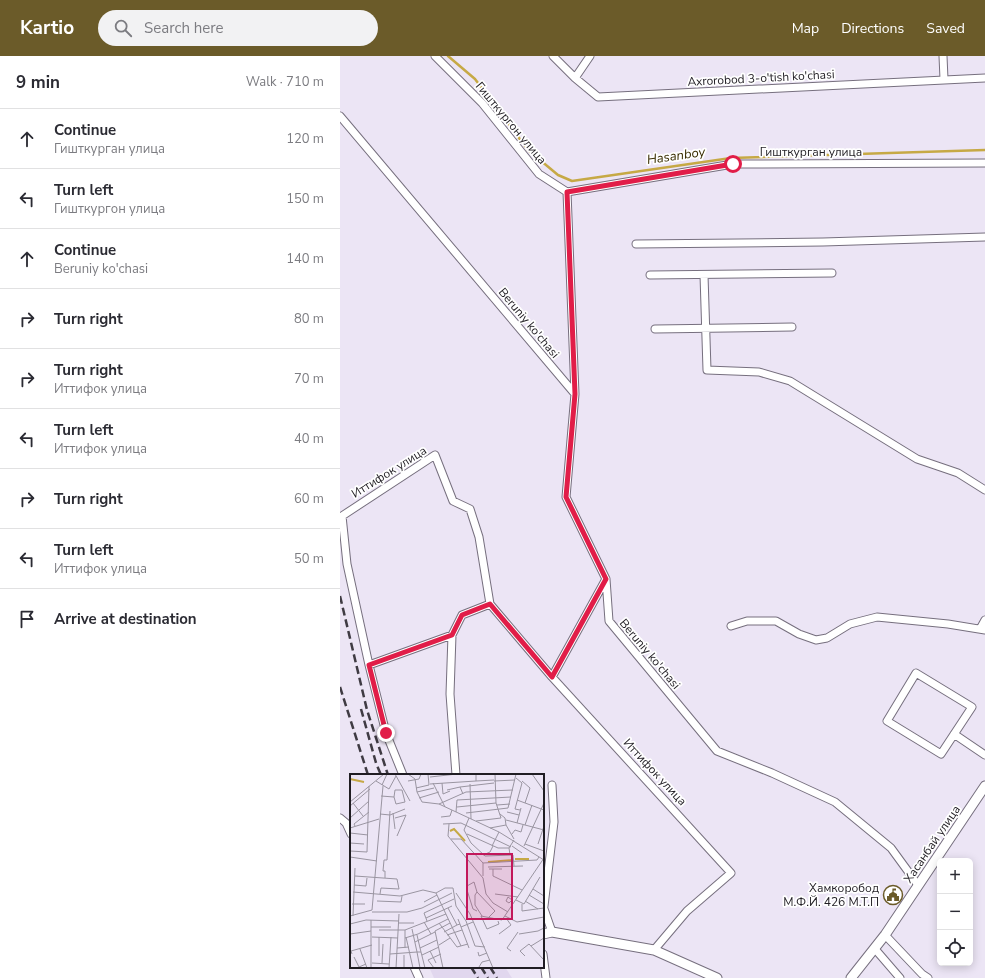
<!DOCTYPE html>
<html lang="en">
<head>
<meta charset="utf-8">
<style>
  :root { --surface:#fff; --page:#f2f2f3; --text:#2b2b33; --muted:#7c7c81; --line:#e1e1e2; --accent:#6b5b29 }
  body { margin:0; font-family:"Nunito Sans",sans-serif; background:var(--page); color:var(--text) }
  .controls { position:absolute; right:12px; bottom:12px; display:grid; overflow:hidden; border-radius:6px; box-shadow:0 2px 10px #0003 }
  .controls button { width:36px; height:36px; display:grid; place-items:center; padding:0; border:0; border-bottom:1px solid var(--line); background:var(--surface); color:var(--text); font:20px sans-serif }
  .stop { position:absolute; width:12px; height:12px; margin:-9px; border:3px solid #e11d48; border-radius:50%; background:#fff }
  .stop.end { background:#e11d48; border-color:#fff; box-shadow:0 1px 4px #0008 }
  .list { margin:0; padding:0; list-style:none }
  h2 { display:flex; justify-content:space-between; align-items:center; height:52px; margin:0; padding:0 16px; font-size:17px }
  h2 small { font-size:13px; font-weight:400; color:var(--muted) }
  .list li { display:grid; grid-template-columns:26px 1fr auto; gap:12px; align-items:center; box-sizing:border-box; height:60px; padding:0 16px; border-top:1px solid var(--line) }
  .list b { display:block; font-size:15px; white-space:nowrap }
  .list p { margin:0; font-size:13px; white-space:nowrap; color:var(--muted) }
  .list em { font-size:13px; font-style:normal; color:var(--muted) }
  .icon { flex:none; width:22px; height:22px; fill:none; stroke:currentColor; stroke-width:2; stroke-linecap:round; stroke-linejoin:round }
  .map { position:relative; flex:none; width:645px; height:922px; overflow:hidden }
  header { display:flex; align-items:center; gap:24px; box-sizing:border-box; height:56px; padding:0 20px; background:var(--accent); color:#fff }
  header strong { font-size:19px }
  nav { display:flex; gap:22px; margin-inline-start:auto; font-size:14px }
  .search { width:280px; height:36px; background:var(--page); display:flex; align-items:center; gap:10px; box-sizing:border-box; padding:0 14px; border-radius:22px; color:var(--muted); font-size:15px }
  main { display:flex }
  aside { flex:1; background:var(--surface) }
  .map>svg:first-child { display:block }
  .built { fill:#e1d7ee }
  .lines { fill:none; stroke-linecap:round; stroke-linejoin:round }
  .stream { stroke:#c6a945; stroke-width:2.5 }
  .minor-casing { stroke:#766f7e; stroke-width:9 }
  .tertiary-casing { stroke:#766f7e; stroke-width:11 }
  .minor { stroke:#fff; stroke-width:7 }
  .tertiary { stroke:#fff; stroke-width:9 }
  .rail { stroke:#3f3b43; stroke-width:2.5; stroke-dasharray:8 4; stroke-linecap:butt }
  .route { stroke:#e11d48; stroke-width:5 }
  .labels { text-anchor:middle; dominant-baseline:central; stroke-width:3.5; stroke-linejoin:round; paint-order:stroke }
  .street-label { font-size:12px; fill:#201d23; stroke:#fff }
  .poi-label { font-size:12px; fill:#201d23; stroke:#fff; text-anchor:end }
  .water-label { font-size:13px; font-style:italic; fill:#382c00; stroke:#fff }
  .inset-river { fill:none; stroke:#c6a945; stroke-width:2 }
  .inset-road { fill:none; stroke:#9a95a1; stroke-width:1 }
  .view { fill:#c2185b; fill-opacity:0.15; stroke:#c2185b; stroke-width:2 }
  .inset-edge { fill:none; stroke:#201d23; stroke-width:2 }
</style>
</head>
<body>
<header>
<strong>Kartio</strong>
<div class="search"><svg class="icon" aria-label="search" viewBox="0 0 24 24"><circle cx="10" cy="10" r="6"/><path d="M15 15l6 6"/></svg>Search here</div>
<nav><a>Map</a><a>Directions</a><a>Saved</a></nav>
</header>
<main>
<aside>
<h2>9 min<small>Walk · 710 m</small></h2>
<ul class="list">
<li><svg class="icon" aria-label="ahead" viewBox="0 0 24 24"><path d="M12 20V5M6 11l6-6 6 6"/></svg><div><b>Continue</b><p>Гишткурган улица</p></div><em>120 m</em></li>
<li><svg class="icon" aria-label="left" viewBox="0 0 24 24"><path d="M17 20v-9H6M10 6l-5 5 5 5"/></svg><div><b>Turn left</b><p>Гишткургон улица</p></div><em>150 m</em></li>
<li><svg class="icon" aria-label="ahead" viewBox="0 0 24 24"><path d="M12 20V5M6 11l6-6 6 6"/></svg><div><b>Continue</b><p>Beruniy ko'chasi</p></div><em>140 m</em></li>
<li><svg class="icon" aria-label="right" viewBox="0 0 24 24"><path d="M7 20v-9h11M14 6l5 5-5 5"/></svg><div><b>Turn right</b></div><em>80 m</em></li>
<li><svg class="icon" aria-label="right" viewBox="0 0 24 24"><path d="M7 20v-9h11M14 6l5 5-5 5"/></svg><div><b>Turn right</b><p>Иттифок улица</p></div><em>70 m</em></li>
<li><svg class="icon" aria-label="left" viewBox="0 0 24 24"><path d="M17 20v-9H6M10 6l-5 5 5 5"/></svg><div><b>Turn left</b><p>Иттифок улица</p></div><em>40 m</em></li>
<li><svg class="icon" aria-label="right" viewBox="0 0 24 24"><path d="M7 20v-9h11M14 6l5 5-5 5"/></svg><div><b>Turn right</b></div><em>60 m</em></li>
<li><svg class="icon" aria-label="left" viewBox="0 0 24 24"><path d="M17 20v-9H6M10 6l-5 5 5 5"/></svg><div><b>Turn left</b><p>Иттифок улица</p></div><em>50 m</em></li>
<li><svg class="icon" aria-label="arrive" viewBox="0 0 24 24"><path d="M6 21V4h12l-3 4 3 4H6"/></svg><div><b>Arrive at destination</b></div></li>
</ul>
</aside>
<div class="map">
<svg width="645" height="922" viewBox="0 0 645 922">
  <rect width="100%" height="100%" fill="#ece5f5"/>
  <path class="built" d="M89 911H165L172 922H94Z"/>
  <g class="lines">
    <path class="stream" d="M108 0 135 23 188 94 218 119 232 125 391 102 645 94"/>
    <g class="minor-casing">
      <path id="minor" d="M95 0 142 47 199 118 227 136
        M213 0 235 22 258 41 645 22
        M603 0 604 23
        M235 22 250 0
        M0 60 235 338 226 441 266 523 269 565 377 695 432 717 495 746 551 792 578 829
        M227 136 393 108 645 107
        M227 136 235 338
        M296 188 483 186 645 181
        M310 219 492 217
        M364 219 367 314 419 316 450 325 577 403 618 417 645 434
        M315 273 452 271
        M391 570 407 565H436L459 578 476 584 487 582 510 568 537 561 608 568 645 574
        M640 573 645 564
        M29 609 112 579
        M576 617 632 651 601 698 547 665Z
        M212 621 266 523
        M614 678 645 699
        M63 719 46 677 29 609 7 508 2 460 95 399 113 445 130 453 139 481 150 548 212 621 391 817 347 855 314 894
        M116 719 110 638 112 579 122 559 150 548
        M0 762 6 767 11 778
        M203 850 212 876
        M204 850 214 766 212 729
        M545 879 582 918 588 922
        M535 893 560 922
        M203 898 206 922
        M74 911 79 922"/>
    </g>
    <g class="tertiary-casing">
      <path id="tertiary" d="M203 878 212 876 314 894 377 922
        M511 922 545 879 645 730"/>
    </g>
    <use href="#minor" class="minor"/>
    <use href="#tertiary" class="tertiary"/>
    <path class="rail" d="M0 540 27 654 48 719
      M0 631 28 719
      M21 653 36 707 41 719
      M131 911 138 922
      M141 911 148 922
      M150 911 157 922"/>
  </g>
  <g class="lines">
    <path class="route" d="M46 677 29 609 112 579 122 559 150 548 212 621 266 523 226 441 235 338 227 136 393 108"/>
  </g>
  <defs>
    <g id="civic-ring" transform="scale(1)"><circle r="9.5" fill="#fff" stroke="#6b5b29" stroke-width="1.5"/><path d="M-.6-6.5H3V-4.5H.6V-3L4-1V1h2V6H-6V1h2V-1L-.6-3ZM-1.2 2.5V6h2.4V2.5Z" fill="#6b5b29"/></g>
  </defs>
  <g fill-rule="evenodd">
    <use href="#civic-ring" x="553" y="839"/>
  </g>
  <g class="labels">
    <g class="street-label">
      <text transform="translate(421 22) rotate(-3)">Axrorobod 3-o'tish ko'chasi</text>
      <text transform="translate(171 67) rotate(50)">Гишткургон улица</text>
      <text x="471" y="96">Гишткурган улица</text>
      <text transform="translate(189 267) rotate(50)">Beruniy ko'chasi</text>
      <text transform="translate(49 416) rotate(-32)">Иттифок улица</text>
      <text transform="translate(310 598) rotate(50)">Beruniy ko'chasi</text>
      <text transform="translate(315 716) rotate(47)">Иттифок улица</text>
      <text transform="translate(592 788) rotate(-56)">Хасанбай улица</text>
    </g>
    <g class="poi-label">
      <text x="539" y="832">Хамкоробод<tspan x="539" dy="14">М.Ф.Й. 426 М.Т.П</tspan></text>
    </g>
    <g class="water-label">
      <text transform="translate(336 100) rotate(-8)">Hasanboy</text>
    </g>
  </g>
  <g transform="translate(10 718)">
    <rect width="194" height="194" fill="#ece5f5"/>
    <path class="inset-river" d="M0 5 14 8M100 57 104 55 115 67M165 85H179M138 88 163 86"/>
    <path class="inset-road" d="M45 0 60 27M58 0 65 5 67 18 72 28 89 30 149 58 194 86M126 0V7L144 6M182 0 194 17M80 3 107 0M166 4 172 9 165 35 170 36M26 7 39 15 46 2M58 7 69 5 71 0M144 7 165 6M172 7 180 14 175 29M83 9 95 33M92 9 93 20 100 17M80 10 126 7M120 10 121 45M32 11 37 0M66 14 79 11 78 0M97 16 110 13M67 18 84 14M113 20 110 13 144 9M31 22 44 23 46 30 55 28 52 16H45L44 23M69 24 89 18M167 26 194 36M0 28 34 0M3 29 13 42M89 30 116 18 163 16M147 31 160 30M0 32 20 15M107 33 146 29M106 38 107 26 161 23M157 38 169 41M43 39 45 55M116 39 158 34 166 0M30 40 40 41 55 35M150 40 155 44 156 51 164 65M91 43 100 42 102 36M0 44 19 27M45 44 56 41 47 62M119 44 114 56 121 69 135 82 163 81 164 92M156 46 194 56M126 47 151 44 146 29 145 0M167 49 171 34M93 50 111 49 161 73M99 50 98 62 133 104 136 120 143 129 158 138M175 51 182 31M5 52 4 50 19 38M0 54 29 45M140 54 156 51M0 59 18 61M117 60 148 74H159M162 60 165 56 171 58 173 51M101 65H111L133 89V102M0 69 14 70M175 70 194 77M188 70 194 52M142 72 149 58M162 72 172 79M174 72 194 29M0 77 17 78 19 12M133 81 140 78 143 72M160 81 159 74 164 66M0 83 27 87M133 89 187 86 189 83M138 93 173 92M139 95H152M143 95V102L172 116M5 102 47 105 49 115 31 114 30 120M35 104V97H33L34 86H37L40 37M4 111 16 112 17 104M183 115 194 122M3 118 50 122 73 116 86 119 95 114H103L106 132 116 147 125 172 135 173M127 118 125 121V131L132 142M86 119 111 172M106 119 120 140 143 194M145 120 168 123M179 121 194 130M158 123 162 126 159 129 156 127ZM166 126 174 130 190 103M27 127 51 128 52 122M175 127 188 135M74 128 87 121M2 130H15M172 130V137L194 134M98 134 107 151 110 150M127 137 123 135 117 116V112L124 108 127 118 145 137 139 143M22 138H57L72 134 102 119M0 142 22 136 33 12M3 142 5 94M155 142 167 148 194 143M76 144 102 132M108 145 119 174M21 146V194M77 147 74 139 104 125M148 147 149 150 137 155 131 142 152 146 194 84M74 148 81 160M48 149H64M89 149 107 173 118 170M0 150 16 146 49 147M21 153H41M111 153 123 148M62 155 67 178H71M29 156H55L96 140M94 158 107 151M0 160 21 157M149 160 161 151 156 144M169 160 188 157 194 154M67 161 70 174M97 161 112 156M22 163 48 164M56 163 63 194M55 164 68 160 98 145M65 168 85 158M89 171 100 164M181 172 194 164M47 174 59 173M55 174V156M10 175 17 194M80 177 86 189M161 177 157 174 168 158M128 178 129 182 137 179M2 180 1 177 22 171M40 180 67 178 70 194M72 181 89 173M29 182V163M175 182 170 177 179 170 194 186M4 183 9 193 16 190M22 189 39 190M32 189 33 170M129 193 132 188 140 186M39 194 41 163M46 194 49 140M54 194V181M75 194 70 174 87 166M84 194 78 186 91 180M93 194 85 157 100 149"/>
    <path class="view" d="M117 80H162V145H117Z"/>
    <rect width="194" height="194" class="inset-edge"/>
  </g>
</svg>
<div class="controls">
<button>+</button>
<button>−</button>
<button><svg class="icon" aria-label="locate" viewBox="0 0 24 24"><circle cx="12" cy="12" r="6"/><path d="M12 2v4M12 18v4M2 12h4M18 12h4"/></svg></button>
</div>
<div class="stop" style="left:393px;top:108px"></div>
<div class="stop end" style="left:46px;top:677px"></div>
</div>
</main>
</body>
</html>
